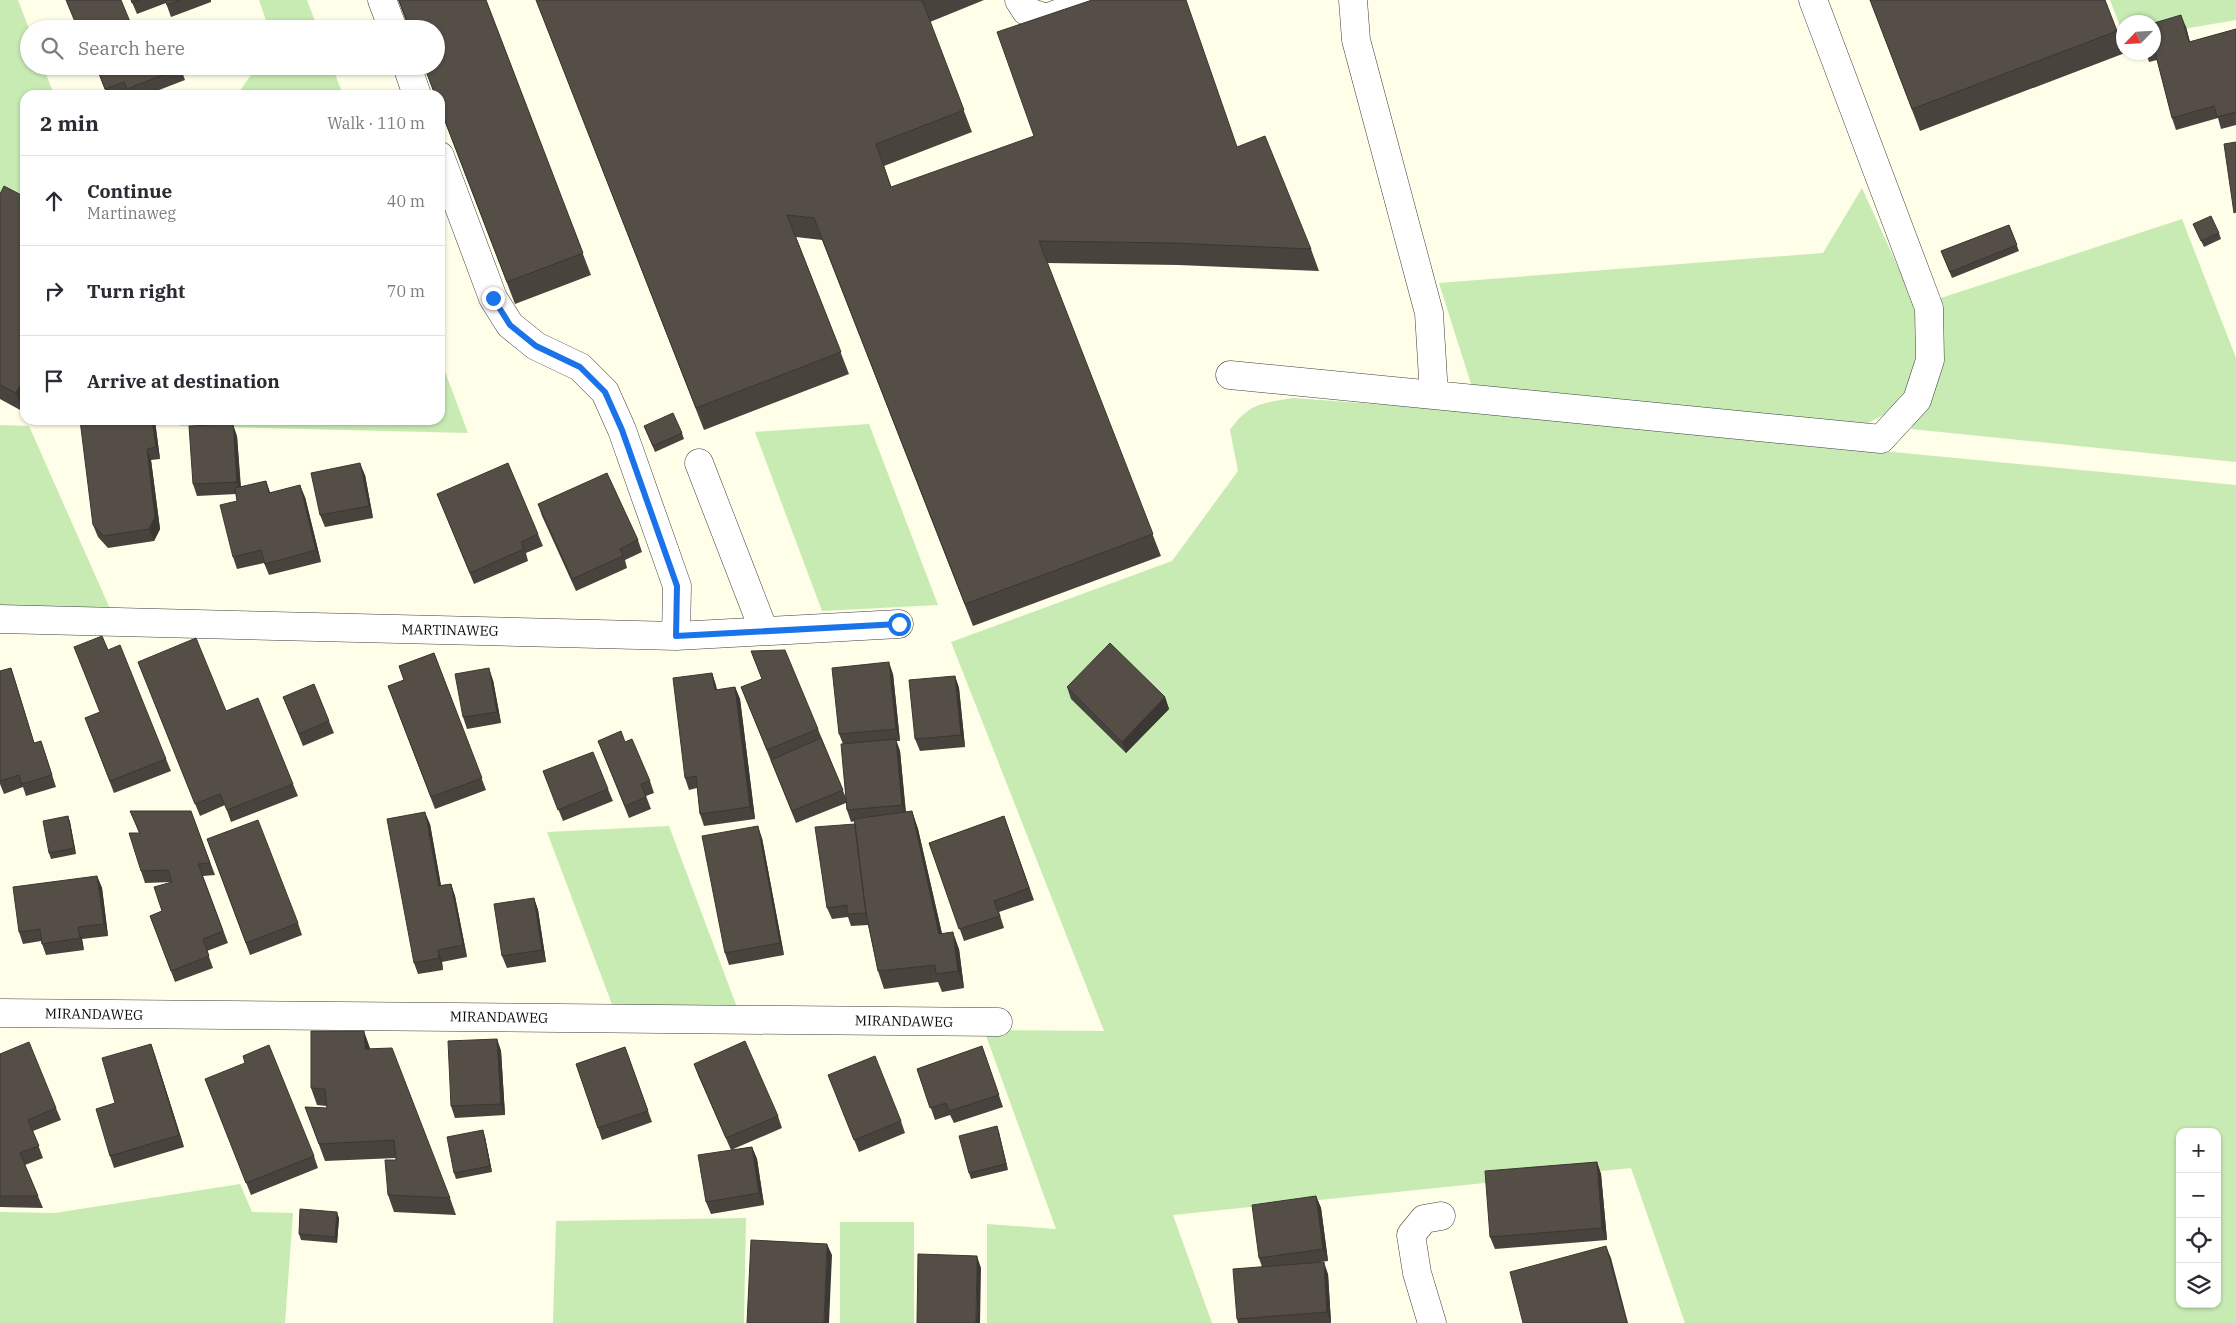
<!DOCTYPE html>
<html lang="en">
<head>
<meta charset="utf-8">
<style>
  :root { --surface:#fff; --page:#f7f7f7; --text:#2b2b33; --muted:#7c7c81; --line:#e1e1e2 }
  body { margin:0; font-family:"IBM Plex Serif",serif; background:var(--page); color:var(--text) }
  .controls { position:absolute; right:15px; bottom:15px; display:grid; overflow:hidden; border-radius:10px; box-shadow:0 1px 4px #0004 }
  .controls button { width:45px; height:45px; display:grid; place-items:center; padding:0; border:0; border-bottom:1px solid var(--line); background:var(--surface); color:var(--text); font:25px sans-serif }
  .compass { position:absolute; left:2116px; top:15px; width:45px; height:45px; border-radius:50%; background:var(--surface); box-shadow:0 1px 4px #0004; rotate:245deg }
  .stop { position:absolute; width:15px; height:15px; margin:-11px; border:4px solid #1a73e8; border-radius:50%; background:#fff }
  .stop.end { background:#1a73e8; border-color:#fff; box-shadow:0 1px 5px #0008 }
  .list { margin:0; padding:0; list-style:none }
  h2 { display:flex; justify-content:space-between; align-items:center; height:65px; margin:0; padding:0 20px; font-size:21px }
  h2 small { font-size:16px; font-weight:400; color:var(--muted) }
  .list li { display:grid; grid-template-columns:32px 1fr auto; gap:15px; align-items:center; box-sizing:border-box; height:90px; padding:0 20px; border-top:1px solid var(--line) }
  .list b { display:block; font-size:19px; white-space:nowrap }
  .list p { margin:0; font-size:16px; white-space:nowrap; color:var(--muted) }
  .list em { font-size:16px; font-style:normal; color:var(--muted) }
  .icon { flex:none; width:28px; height:28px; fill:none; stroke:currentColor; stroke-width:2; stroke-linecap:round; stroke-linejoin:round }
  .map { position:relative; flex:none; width:2236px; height:1323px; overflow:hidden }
  .search { position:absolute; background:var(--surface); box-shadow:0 1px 4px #0004; left:20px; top:20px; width:425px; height:55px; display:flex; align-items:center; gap:12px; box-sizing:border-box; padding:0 18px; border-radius:28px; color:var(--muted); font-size:19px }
  .panel { position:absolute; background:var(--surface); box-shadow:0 1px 4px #0004; left:20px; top:90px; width:425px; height:335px; border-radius:15px }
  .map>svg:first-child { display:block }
  .grass { fill:#c7ebb2; fill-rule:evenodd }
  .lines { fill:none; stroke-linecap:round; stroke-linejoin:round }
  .minor-casing { stroke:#3e3e3e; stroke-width:29 }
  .minor { stroke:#fff; stroke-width:28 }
  .wall { fill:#48433d }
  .shaded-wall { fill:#3b3732 }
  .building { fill:#544e47; stroke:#3b3732 }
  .route { stroke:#1a73e8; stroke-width:6 }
  .labels { text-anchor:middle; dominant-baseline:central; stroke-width:5; stroke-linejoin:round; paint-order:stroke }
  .street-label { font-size:14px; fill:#0b0b0b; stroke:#fff }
</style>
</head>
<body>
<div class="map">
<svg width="2236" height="1323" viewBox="0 0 2236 1323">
  <rect width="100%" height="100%" fill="#fffee9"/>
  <path class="grass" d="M0 0H18L29 29V66H43L54 95H25V194H0Z
    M259 0H307L318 29H269Z
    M2110 0H2236V20L2154 34V22H2124L2123 34Z
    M257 66H332L343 95H237Z
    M1862 188 1919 313 1915 382 1893 410 1864 425 1472 387 1439 283 1823 253Z
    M2182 219 2236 358V462L1911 429 1925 403 1938 299Z
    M440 358 468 433 180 426 178 420H440Z
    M1293 398 1457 410 2236 485V1323H1685L1631 1168 1173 1215 1212 1323H987V1224L1056 1229 984 1030 1104 1031 951 642 1172 561 1238 471 1230 430C1249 403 1263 403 1293 398ZM2180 1132H2217V1304H2180Z
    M869 424 938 605 822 611 755 432Z
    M0 425 29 426 111 611 0 607Z
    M669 826 738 1010 613 1007 547 832Z
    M240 1184 252 1212 293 1213 285 1323H0V1212L55 1213Z
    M746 1218 744 1323H553L556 1221Z
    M840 1222H914V1323H840Z"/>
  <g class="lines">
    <g class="minor-casing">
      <path id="minor" d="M382 0 393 29
        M1019 0 1026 11 1046 18 1094 0
        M1353 0 1356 40 1429 313 1434 395
        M407 66 417 95
        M440 156 493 298 510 325 536 346 580 367 605 392 622 430 677 586 676 636
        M1230 375 1881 439 1917 400 1930 360 1929 308 1813 0
        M699 463 764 631
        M0 619 676 636 899 624
        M0 1013 998 1022
        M1432 1323 1417 1273 1411 1235 1424 1219 1441 1216"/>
    </g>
    <use href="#minor" class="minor"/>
  </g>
  <path class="wall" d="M131 0H211V2L171 17 166 3 137 14Z
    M398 0H486L591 275 515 304 440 109V95H435L424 66H436V29H409Z
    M536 0H984L930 22 972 132 884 166 891 187 1237 147 1311 249 1319 271 1179 265 1047 263 1161 556 973 626 822 240 796 237 849 374 704 430Z
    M1870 0H2105L2124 50V52L2125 53 1920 131Z
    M2154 23 2186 27 2190 42 2236 29V125L2221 129 2218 118 2176 130 2172 118 2157 60 2149 62 2146 52H2154Z
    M92 66H180L185 80 146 95H128V94L125 95H107L97 69 94 70Z
    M0 194 25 197V405L22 411 0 399Z
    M2193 224 2219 233 2221 239 2204 247Z
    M2009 225 2019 251 1952 278 1941 251Z
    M155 421 160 459 151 460 160 529 154 541 108 548 98 537 93 525Z
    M644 426 682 433 684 439 655 452Z
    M237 436 241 487 266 481 270 492 305 497 321 562 269 575 264 563 237 569 233 557 237 501 236 494 197 496 193 484Z
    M365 475 373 518 325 527 320 515Z
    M437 494 538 534 543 546 526 553 528 561 474 584Z
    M538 504 638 540 642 552 625 560 627 568 576 591 542 516Z
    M74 647 108 650 166 759 171 771 114 793 85 718 100 712Z
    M751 651 818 729 846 798 843 744 839 734 893 674 900 741H896L900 751 906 812 912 811 918 829 942 934 959 949 964 988 942 992 938 982 884 989 878 971 868 925 851 926 848 917 832 919 827 908 855 824V821L851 822 847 810 846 803 796 823 741 687 762 679Z
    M434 653 486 790 435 809 388 686 404 680 399 666Z
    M138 662 226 711 293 784 298 796 231 822 225 805 200 816Z
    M11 668 34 743 45 753 56 787 26 796 23 787 4 794 0 784V671Z
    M712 673 717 690 735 687 740 699 755 819 704 826 700 814 697 788 689 790 685 778Z
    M955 676 959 688 965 747 920 751 915 739Z
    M493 680 501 723 467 729 463 717Z
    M1067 687 1165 697 1169 709 1126 753 1071 699Z
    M283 697 329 721 334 733 303 746Z
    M598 741 625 742 650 781 654 793 646 796 651 809 629 818Z
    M543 771 608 789 613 801 563 821Z
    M130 811H191L215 875 203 876 228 943 207 951 213 968 175 982 150 916 162 911 172 882 145 883 141 871 139 833Z
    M68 816 70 822 76 854 51 859 49 853Z
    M1004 816 1034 900 999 912 1004 928 964 941 929 843Z
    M430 824 441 885 451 884 455 896 467 957 442 962 443 970 418 974 414 963Z
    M762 838 784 955 729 965 725 953Z
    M207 839 298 923 302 935 250 955Z
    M97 876 102 888 108 936 82 939 84 950 46 955 41 941 23 944 19 932Z
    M534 898 538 910 546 962 507 968 502 956Z
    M497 1039 501 1051 505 1115 455 1118 451 1106Z
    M151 1044 184 1147 114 1168 110 1156 115 1103Z
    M982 1046 1003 1107 954 1123 950 1115 935 1120 917 1069Z
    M625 1047 652 1122 602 1140 576 1064Z
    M370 1049 450 1198 456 1215 394 1212 388 1195 396 1160V1158L325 1161 305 1107 327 1108 326 1106 317 1105 311 1088Z
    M0 1054 56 1108 61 1120 33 1131 43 1158 25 1165 43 1208 0 1207Z
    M694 1064 778 1116 782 1128 731 1150 752 1147 757 1159 764 1205 711 1214 706 1202 731 1150 698 1075Z
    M828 1075 901 1121 905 1133 859 1152Z
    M205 1079 314 1156 318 1168 251 1195Z
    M997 1126 1008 1170 971 1179 969 1173Z
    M485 1137 492 1172 456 1179 454 1173Z
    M1597 1162 1601 1174 1607 1240 1495 1249 1490 1237Z
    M1316 1196 1321 1208 1328 1261 1313 1263 1328 1274 1331 1323H1238L1237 1319 1262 1267 1259 1258Z
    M339 1218 337 1243 301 1240 299 1234Z"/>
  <path class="shaded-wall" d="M2181 15 2186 27 2193 54 2189 42Z
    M25 376V405L22 411 16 393Z
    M152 420H155V421L160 459 156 447Z
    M233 424 237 436 241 494 237 482Z
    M147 449 151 460 160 529 154 541 149 529Z
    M360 463 365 475 373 518 369 506Z
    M300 485 305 497 321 562 316 550Z
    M889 662 893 674 900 741 896 729Z
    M11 668 15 680 38 755 34 743Z
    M489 668 493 680 501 723 497 712Z
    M712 673 716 685 719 702 715 690Z
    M955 676 959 688 965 747 961 735Z
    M735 687 740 699 755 819 750 807Z
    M1165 697 1169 709 1126 753 1122 742Z
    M896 739 900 751 906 817 902 805Z
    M912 811 918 829 946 951 939 934Z
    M425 812 430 824 443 898 439 886Z
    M68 816 70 822 76 854 74 848Z
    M758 826 762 838 784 955 780 943Z
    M97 876 102 888 108 936 104 924Z
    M451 884 455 896 467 957 463 945Z
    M534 898 538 910 546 962 542 950Z
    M78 927 82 939 84 950 80 938Z
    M953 932 959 949 964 988 958 971Z
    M438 950 442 962 443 970 439 958Z
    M364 1031 370 1048 371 1067 365 1049Z
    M497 1039 501 1051 505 1115 501 1104Z
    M151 1044 155 1055 184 1147 179 1135Z
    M997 1126 999 1132 1008 1170 1006 1164Z
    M483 1130 485 1137 492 1172 490 1166Z
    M752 1147 757 1159 764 1205 759 1193Z
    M1597 1162 1601 1174 1607 1240 1602 1228Z
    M1316 1196 1321 1208 1328 1261 1323 1249Z
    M337 1212 339 1218 337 1243 335 1237Z
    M827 1244 832 1255 829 1323H824Z
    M1606 1246 1611 1258 1628 1323H1627Z
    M977 1256 981 1268 980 1323H976Z
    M1324 1262 1328 1274 1331 1323 1327 1312Z"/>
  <path class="building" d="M66 0H121L133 29H78Z
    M131 0H139L132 3Z
    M165 0H180L167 5Z
    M399 0H486L583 253 507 282 440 108V95H435L424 66H436V29H410Z
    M536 0H923H922L964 110 876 144 891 187 1034 136 997 32 1092 0H1186L1237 147 1265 136 1311 249 1171 243 1039 241 1153 534 965 604 814 218 787 215 841 352 696 408Z
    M1870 0H2105L2117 31 1912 109Z
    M2181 15 2189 42 2236 29V112L2217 117 2214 106 2172 118 2154 48V23Z
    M96 66H180L181 68 127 89 124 82 105 89Z
    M2236 142V212L2234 213 2224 144Z
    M4 186 25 197V376L16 393 0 385V194Z
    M2211 216 2219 233 2201 241 2193 224Z
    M2009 225 2017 245 1950 272 1941 251Z
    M673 413 682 433 653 446 644 426Z
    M80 420H152L156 447 147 449 155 517 149 529 104 536 93 525Z
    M233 424 237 482 193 484 189 426Z
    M360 463 369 506 320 515 311 473Z
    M508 463 538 534 521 542 524 549 470 573 437 494Z
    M607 473 638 540 620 549 623 556 572 579 538 504Z
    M266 481 269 493 300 485 316 550 265 564 261 550 233 557 220 505 237 501 235 488Z
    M102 636 108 650 120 645 166 759 110 781 85 718 100 712 74 647Z
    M196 638 226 711 258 698 293 784 227 810 220 794 195 804 138 662Z
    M1110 643 1165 697 1122 742 1067 687Z
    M785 650 818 729 767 750 741 687 762 679 751 651Z
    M434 653 482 778 431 797 388 686 404 680 399 666Z
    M889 662 896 729 839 734 832 668Z
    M11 668 34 743 41 741 52 775 22 784 19 775 0 781V671Z
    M489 668 497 712 463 717 455 674Z
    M712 673 715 690 735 687 750 807 700 814 696 776 685 778 673 678Z
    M955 676 961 735 915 739 909 680Z
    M314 684 329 721 299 734 283 697Z
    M621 731 625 742 632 739 650 781 641 784 646 797 625 806 598 741Z
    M821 738 843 790 792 811 771 760Z
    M896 739 902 805 847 810 841 744Z
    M593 752 608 789 558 810 543 771Z
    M130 811H191L210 863 198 864 223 931 203 939 209 956 171 971 150 916 162 911 154 887 172 882 168 870 141 871 129 833H140Z
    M912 811 939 934 953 932 958 971 936 974 935 965 878 971 865 907 854 819Z
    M425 812 439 886 451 884 463 945 438 950 439 958 414 963 387 819Z
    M68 816 74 848 49 853 43 821Z
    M1004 816 1029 888 994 901 1000 916 959 929 929 843Z
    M258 820 298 923 246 943 207 839Z
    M855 824 866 913 847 914V905L827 908 815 827Z
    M758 826 780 943 725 953 702 836Z
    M97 876 104 924 78 927 80 938 42 944 40 929 19 932 13 887Z
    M534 898 542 950 502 956 494 904Z
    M311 1031H364L365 1049 392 1048 450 1198 388 1195 385 1160H396L394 1140 319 1144 305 1107 327 1108 325 1089 311 1088Z
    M497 1039 501 1104 451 1106 448 1041Z
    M745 1041 778 1116 726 1138 694 1064Z
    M29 1042 56 1108 28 1120 39 1146 20 1153 38 1196H0V1054Z
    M151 1044 179 1135 110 1156 96 1109 115 1103 102 1058Z
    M269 1045 314 1156 246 1183 205 1079 245 1063 243 1056Z
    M982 1046 999 1095 949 1111 946 1103 930 1108 917 1069Z
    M625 1047 648 1111 598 1128 576 1064Z
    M875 1056 901 1121 854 1140 828 1075Z
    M997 1126 1006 1164 969 1173 959 1136Z
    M483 1130 490 1166 454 1173 447 1137Z
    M752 1147 759 1193 706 1202 698 1155Z
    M1597 1162 1602 1228 1490 1237 1485 1171Z
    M1316 1196 1323 1249 1259 1258 1252 1205Z
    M300 1209 337 1212 335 1237 299 1234Z
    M751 1240 827 1244 824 1323H747Z
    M1606 1246 1627 1323H1523L1510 1272Z
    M918 1254 977 1256 976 1323H917Z
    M1324 1262 1327 1312 1237 1319 1233 1269Z"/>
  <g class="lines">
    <path class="route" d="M493 298 510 325 536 346 580 367 605 392 622 430 677 586 676 636 899 624"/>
  </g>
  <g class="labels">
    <g class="street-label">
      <text transform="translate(450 630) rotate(1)">MARTINAWEG</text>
      <text transform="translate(94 1014) rotate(1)">MIRANDAWEG</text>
      <text transform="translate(499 1017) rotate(1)">MIRANDAWEG</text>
      <text transform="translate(904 1021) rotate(1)">MIRANDAWEG</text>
    </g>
  </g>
</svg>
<div class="controls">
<button>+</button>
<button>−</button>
<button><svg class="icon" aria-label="locate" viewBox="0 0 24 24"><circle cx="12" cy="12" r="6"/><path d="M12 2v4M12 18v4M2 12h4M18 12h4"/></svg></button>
<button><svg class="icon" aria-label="layers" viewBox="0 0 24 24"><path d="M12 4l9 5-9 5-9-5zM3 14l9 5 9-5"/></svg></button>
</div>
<svg class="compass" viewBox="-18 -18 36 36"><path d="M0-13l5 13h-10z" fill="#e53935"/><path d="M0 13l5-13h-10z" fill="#7c7c81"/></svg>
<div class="stop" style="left:899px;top:624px"></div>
<div class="stop end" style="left:493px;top:298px"></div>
<div class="search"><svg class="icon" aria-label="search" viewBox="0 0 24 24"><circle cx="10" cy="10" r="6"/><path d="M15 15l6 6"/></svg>Search here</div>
<section class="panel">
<h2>2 min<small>Walk · 110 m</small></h2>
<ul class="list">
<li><svg class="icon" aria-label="ahead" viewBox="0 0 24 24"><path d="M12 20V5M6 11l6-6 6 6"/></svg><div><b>Continue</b><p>Martinaweg</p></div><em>40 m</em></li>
<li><svg class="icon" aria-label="right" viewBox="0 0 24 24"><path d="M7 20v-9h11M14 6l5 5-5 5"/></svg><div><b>Turn right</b></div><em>70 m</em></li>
<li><svg class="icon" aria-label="arrive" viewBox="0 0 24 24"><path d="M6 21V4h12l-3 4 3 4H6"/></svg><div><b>Arrive at destination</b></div></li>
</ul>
</section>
</div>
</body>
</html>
